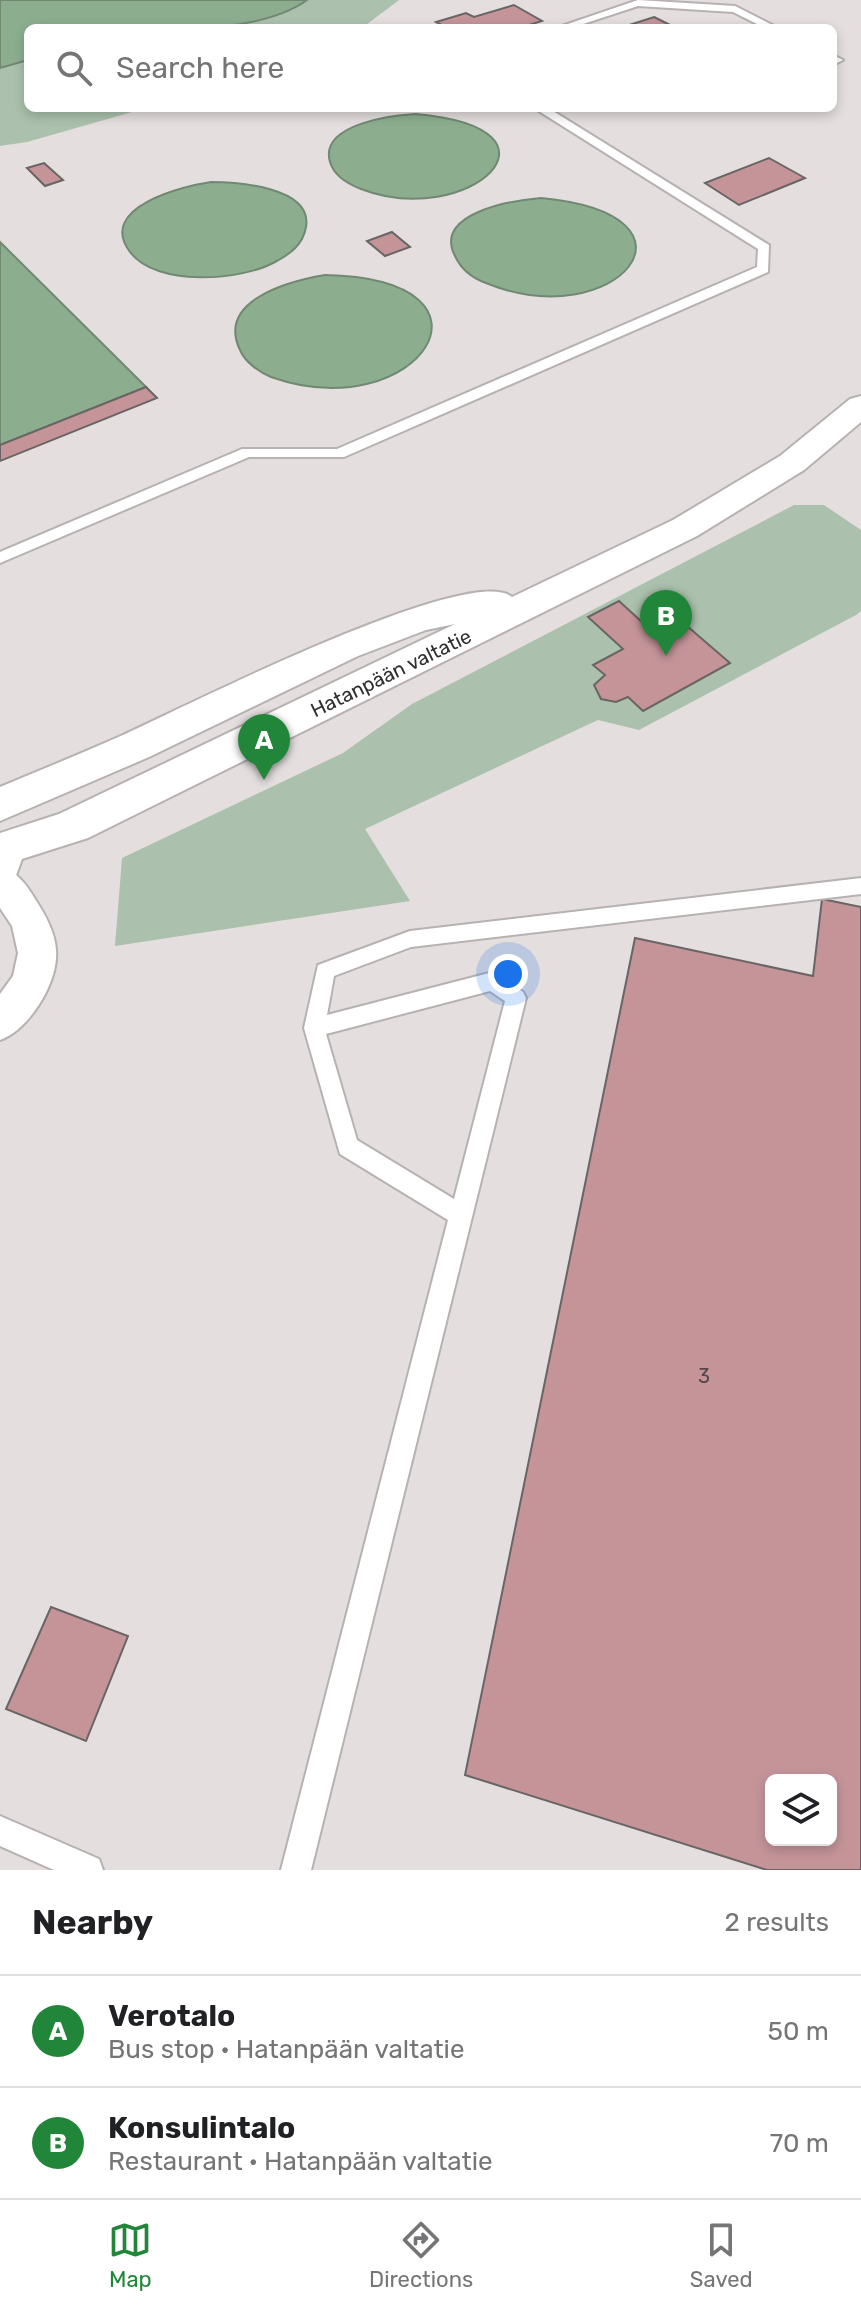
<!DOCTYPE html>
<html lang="en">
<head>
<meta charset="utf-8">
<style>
  :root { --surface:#fff; --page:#f6f6f6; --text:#202124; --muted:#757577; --line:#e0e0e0; --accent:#22863a }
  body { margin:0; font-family:Rubik,sans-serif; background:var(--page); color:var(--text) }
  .controls { position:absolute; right:24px; bottom:24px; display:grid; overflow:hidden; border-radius:12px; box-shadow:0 4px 12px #0003 }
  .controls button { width:72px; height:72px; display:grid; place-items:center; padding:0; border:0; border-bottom:2px solid var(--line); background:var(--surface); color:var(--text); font:40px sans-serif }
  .you { position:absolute; left:508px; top:974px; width:28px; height:28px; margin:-20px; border:6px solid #fff; border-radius:50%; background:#1a73e8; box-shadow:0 0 0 12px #1a73e833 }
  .badge { display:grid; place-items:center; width:52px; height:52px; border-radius:50%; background:var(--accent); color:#fff; font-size:26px; font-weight:700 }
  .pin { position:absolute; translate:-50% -66px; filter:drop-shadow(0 2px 4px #0008) }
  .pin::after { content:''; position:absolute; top:42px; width:28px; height:24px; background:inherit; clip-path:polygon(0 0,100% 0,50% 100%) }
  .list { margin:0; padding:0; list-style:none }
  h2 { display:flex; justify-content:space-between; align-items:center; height:104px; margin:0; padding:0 32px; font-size:34px }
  h2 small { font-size:26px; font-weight:400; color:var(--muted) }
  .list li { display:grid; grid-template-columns:52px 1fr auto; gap:24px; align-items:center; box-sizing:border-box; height:112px; padding:0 32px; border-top:2px solid var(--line) }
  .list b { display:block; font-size:30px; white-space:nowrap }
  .list p { margin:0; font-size:26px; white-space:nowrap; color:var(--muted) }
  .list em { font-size:26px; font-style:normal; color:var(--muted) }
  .icon { flex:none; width:44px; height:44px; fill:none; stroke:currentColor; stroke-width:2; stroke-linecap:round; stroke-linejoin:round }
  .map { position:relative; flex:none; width:861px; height:1870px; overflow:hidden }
  .search { position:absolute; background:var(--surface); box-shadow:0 4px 12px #0003; left:24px; right:24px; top:24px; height:88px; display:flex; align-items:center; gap:20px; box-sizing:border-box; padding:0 28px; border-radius:12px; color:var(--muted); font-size:30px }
  .sheet { height:328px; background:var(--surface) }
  nav { display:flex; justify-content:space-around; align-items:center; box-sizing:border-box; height:112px; border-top:2px solid var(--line); background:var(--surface); font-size:22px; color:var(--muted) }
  nav a { display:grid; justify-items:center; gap:4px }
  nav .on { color:var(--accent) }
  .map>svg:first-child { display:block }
  .green { fill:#abc1ad }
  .water { fill:#8cae8f; stroke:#718872; stroke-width:2 }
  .building { fill:#c49499; stroke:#6a6565; stroke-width:2; fill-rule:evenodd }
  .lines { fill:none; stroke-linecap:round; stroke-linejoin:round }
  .lane-casing { stroke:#b7b1b1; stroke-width:4 }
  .street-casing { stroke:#b7b1b1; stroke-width:4 }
  .secondary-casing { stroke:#b7b1b1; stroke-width:4 }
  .lane { fill:#fff; fill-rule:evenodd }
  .street { fill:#fff; fill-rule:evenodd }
  .secondary { fill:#fff; fill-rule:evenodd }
  .labels { text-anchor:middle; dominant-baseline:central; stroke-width:6; stroke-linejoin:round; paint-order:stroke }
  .street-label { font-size:20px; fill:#312f2f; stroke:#fff }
  .near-number-label { font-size:20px; fill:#56484a }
</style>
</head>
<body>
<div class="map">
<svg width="861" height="1870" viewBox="0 0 861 1870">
  <rect width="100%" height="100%" fill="#e4dede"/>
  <path class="green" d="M307 0H399L362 28H224L260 20Z
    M28 60V108H146L27 142 0 146V68Z
    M794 505H824L861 530V611L856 615 639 730 598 720 365 829 410 901 115 946 122 858 343 753 412 704Z"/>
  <path class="water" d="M0 0H307C249 43 100 28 28 28V60L0 68Z
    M416 114C581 129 467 230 361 189 348 184 334 176 330 162 319 124 393 115 416 114Z
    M211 182C237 182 313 187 306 227 303 245 290 254 275 262 241 281 156 287 130 252 96 207 184 186 211 182Z
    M541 198C719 215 615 336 486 283 472 278 461 269 455 256 432 212 516 200 541 198Z
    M0 242 146 387 0 445Z
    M325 275C518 279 418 429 271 377 259 372 245 362 240 350 216 300 290 281 325 275Z"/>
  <path class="building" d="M514 5 542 21 519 28H447L436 22 466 13 474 17Z
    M654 17 672 26 620 28Z
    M769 158 805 178 739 205 705 183Z
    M44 163 63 180 45 186 27 168Z
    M392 232 410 247 385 256 367 241Z
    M146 387 157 398 0 461V445Z
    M619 601 654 633 680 620 730 663 643 711 628 697 616 702 601 699 594 685 605 675 593 665 623 649 588 617Z
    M822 899 861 907V1870H767L465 1775 635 938 813 976ZM771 1780H831V1840H771Z
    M51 1607 128 1636 86 1741 6 1709Z"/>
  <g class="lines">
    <g class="lane-casing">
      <path id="lane" d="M638 0 735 6 778 28H765L733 12 638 6 571 28H556Z
        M833 55 843 60 833 65Z
        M534 108H548L769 245 768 272 344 457H249L0 563V552L242 449H337L757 267 758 249Z
        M861 878V894L411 947 334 976 327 1015 493 972 523 992 526 998 311 1870H281L448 1220 340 1154 304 1028 318 965 410 931ZM490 991 505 1001 454 1199 357 1140 326 1034Z
        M0 1816 99 1859 103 1870H54L0 1846Z"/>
    </g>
    <g class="street-casing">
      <path id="street" d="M0 866C17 872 26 884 35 899 45 914 55 932 56 950 59 982 29 1030 0 1040V994L13 976 18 953 12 926 0 908Z"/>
    </g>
    <g class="secondary-casing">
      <path id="secondary" d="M861 396V422L804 470 697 536 88 838 22 859 15 878 0 883V833L59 814 455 624 426 630 358 656 149 757 0 821V787C41 770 82 753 123 735 178 710 471 561 512 597L673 520 780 456 850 399Z"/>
    </g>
    <use href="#lane" class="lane"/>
    <use href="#street" class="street"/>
    <use href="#secondary" class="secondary"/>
  </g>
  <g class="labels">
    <g class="street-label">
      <text transform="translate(391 673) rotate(-26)">Hatanpään valtatie</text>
    </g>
    <g class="near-number-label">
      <text x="704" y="1376">3</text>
    </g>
  </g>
</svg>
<div class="controls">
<button><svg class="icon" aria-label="layers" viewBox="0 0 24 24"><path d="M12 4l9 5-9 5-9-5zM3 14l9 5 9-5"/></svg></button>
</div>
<div class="you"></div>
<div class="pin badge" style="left:264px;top:780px">A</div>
<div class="pin badge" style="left:666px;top:656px">B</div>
<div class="search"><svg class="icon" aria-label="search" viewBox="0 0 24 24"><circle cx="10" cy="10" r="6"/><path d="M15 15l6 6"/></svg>Search here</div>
</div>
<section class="sheet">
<h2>Nearby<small>2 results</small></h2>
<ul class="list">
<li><span class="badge">A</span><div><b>Verotalo</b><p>Bus stop · Hatanpään valtatie</p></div><em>50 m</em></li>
<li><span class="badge">B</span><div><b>Konsulintalo</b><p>Restaurant · Hatanpään valtatie</p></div><em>70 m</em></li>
</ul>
</section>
<nav>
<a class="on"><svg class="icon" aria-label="map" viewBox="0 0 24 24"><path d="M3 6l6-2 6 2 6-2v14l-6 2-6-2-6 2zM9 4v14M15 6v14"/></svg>Map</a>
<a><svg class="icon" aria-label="directions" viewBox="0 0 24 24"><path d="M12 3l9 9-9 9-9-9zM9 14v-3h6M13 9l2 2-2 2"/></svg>Directions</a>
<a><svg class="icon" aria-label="saved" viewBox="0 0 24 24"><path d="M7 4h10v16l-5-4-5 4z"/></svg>Saved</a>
</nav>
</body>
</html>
